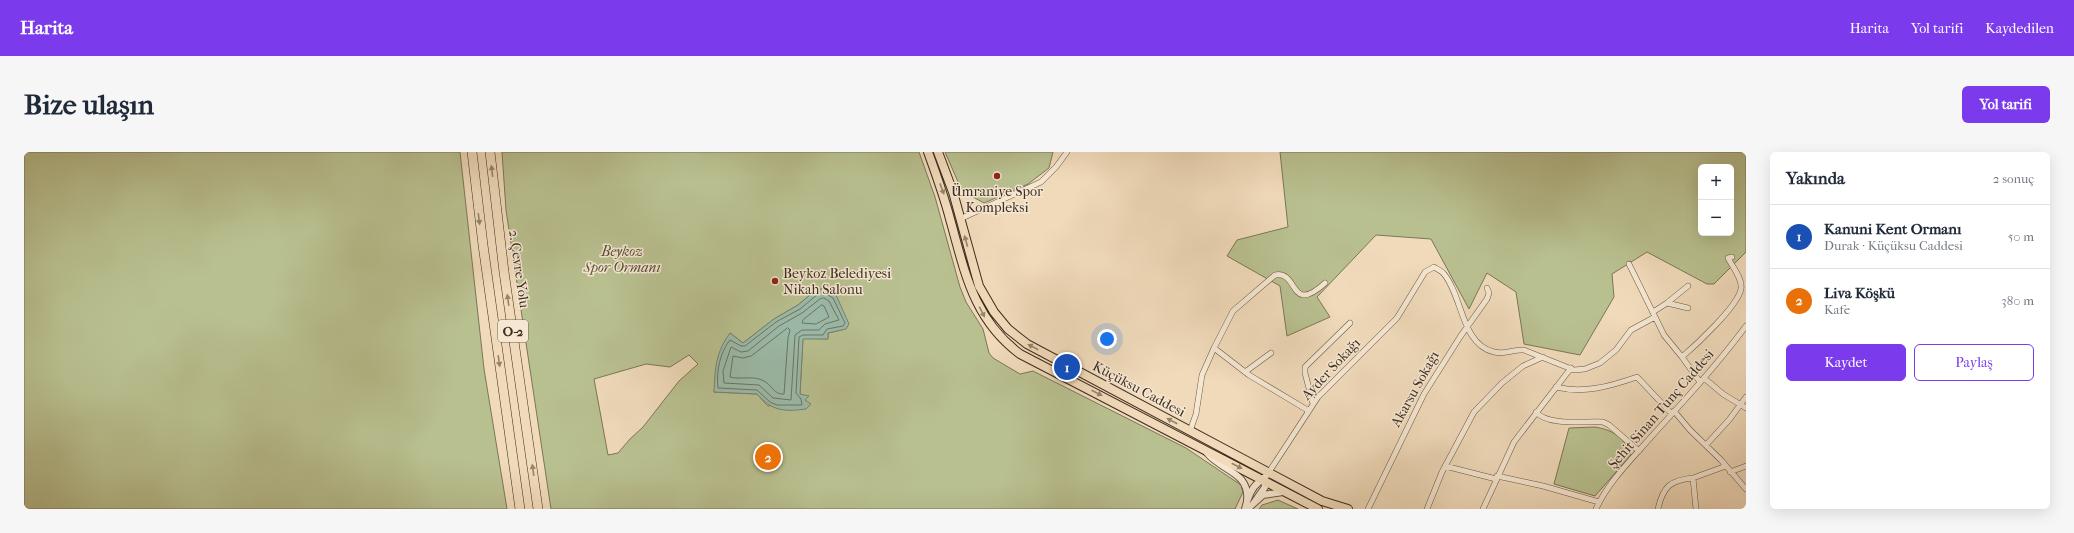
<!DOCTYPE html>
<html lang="tr">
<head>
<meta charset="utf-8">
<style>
  :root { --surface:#fff; --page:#f6f6f7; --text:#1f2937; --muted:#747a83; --line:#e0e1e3; --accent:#7c3aed }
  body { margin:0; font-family:"IM FELL French Canon",serif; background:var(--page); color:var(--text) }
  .controls { position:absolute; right:12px; top:12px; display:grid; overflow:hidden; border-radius:6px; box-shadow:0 4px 16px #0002 }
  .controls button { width:36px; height:36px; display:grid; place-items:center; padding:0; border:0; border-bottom:1px solid var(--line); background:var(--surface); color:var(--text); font:20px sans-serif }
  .you { position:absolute; left:1083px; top:187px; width:14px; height:14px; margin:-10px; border:3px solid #fff; border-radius:50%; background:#1a73e8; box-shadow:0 0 0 6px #1a73e833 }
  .badge { display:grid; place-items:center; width:26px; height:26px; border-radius:50%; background:var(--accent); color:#fff; font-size:13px; font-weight:700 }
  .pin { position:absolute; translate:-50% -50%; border:2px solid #fff; box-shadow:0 1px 4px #0006 }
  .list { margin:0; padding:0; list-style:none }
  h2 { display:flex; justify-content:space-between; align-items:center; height:52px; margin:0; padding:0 16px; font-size:17px }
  h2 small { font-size:13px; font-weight:400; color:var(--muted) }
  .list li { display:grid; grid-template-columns:26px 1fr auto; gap:12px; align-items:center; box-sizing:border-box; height:64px; padding:0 16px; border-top:1px solid var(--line) }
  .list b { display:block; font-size:15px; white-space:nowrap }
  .list p { margin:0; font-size:13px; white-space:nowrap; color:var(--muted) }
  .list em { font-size:13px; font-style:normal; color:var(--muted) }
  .actions { display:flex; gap:8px; padding:12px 16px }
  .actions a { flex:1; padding:9px 0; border:1px solid var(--accent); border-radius:6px; text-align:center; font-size:14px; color:var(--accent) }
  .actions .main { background:var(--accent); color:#fff }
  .map { position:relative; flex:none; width:1722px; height:357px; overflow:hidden; border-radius:6px }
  header { display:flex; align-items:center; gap:24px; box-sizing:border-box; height:56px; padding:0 20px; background:var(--accent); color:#fff }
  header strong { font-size:19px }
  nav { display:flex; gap:22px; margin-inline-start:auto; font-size:14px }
  .intro { display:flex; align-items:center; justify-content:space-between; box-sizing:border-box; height:96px; padding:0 24px }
  h1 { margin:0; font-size:28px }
  .button { padding:10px 18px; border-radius:6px; background:var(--accent); color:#fff; font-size:14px; font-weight:700 }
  main { display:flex; gap:24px; padding:0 24px }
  aside { flex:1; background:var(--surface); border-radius:6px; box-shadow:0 4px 16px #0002 }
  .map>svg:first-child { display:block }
  .green { fill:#b9c090; stroke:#7b7658; fill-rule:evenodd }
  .water { fill:#9bbbaa; stroke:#758272 }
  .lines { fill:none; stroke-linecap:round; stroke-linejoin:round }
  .shore { stroke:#6c7464; stroke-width:1 }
  .minor-casing { stroke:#6a5846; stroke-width:6 }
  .tertiary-casing { stroke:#6a5846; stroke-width:8 }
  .primary-casing { stroke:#3d2c1f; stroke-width:10 }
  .motorway-casing { stroke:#3d2c1f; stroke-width:10 }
  .minor { stroke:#f5e7d2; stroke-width:5 }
  .tertiary { stroke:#f5e7d2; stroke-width:6 }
  .primary { stroke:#f0daba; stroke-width:8 }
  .motorway { stroke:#f0daba; stroke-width:9 }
  .oneway { fill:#96836c }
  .poi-dot { fill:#8f2418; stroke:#f5e7d2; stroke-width:1.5 }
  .labels { text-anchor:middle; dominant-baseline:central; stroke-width:3; stroke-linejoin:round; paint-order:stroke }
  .shield { fill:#f5e7d2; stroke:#746455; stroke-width:1 }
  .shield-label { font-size:13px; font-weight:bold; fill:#3d2c1f }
  .poi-label { font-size:14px; fill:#3d2c1f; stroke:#f5e7d2 }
  .park-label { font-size:14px; font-style:italic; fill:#564a36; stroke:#f5e7d2 }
  .street-label { font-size:14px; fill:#3d2c1f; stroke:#f5e7d2 }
</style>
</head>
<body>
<header>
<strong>Harita</strong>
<nav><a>Harita</a><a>Yol tarifi</a><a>Kaydedilen</a></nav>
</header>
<div class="intro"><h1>Bize ulaşın</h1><a class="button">Yol tarifi</a></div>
<main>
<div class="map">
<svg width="1722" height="357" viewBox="0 0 1722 357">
  <rect width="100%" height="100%" fill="#f0daba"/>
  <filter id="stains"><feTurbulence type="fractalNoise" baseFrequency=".005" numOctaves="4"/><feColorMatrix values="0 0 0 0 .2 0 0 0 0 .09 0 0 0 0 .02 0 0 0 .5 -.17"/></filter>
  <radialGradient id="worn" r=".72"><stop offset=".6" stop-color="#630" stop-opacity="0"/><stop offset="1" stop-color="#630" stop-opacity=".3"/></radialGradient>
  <path class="green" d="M0 0H436L460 217 483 357H0Z
    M478 0H895L911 45 936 135 942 150 959 177 965 201 969 206 996 222 1009 219 1162 296 1217 333 1219 340 1211 357H527L482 58ZM792 138 821 177 804 181V187L779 186 776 242 781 248 744 254 733 242 690 240 706 181 719 191 750 167 774 153ZM665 203 674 212 655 229 619 275 606 287 594 301 584 303 570 227 622 212 646 215Z
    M921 0H1029L1025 16 1004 32 960 51 938 39Z
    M1256 0H1722V100L1690 132H1683L1623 100 1588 122 1590 145 1556 203 1500 192 1492 140 1463 121 1445 157 1407 87 1352 83 1293 145 1306 165 1263 184 1256 134 1203 104 1213 88 1264 75ZM1677 15H1707V81H1677Z
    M1571 275C1589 278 1600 285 1607 303L1571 344 1530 332 1545 276Z
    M1254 348 1274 357H1235L1238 353Z"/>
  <path class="water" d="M802 136 812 143 825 172 822 177 804 181V187H779L776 242 785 244 781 248 787 252 782 257C760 260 748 259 733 242L690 240C691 216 692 200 706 181L719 191 750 167 774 153 792 138Z"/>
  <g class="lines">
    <path class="shore" d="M801 141 809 146 821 171 819 174 803 177 799 183H779L775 185 772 241 777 247 778 253H753L746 250 733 238 694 236C692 220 696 200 706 188L717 194H721L752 170 776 157 794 142Z
      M800 146 805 149 815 168 801 172 795 178H778L771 183 767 248 749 246 735 233 700 231 699 219 707 195 717 200 724 199 755 174 778 161 796 147Z
      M798 153 800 154 805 165 792 172 778 171 779 168Z
      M764 176 766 178 764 186 760 242C750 243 748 233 740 229 730 223 716 228 706 225L709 204 719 206 727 204Z"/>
    <g class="minor-casing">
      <path id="minor" d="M936 67 1017 30 1032 15 1043 0
        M1605 112 1640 183 1658 205C1672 193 1714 154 1717 137 1719 127 1708 114 1704 106L1708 105
        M1643 151 1664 134
        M1629 160 1643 151 1664 156
        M1190 196 1209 159 1251 123C1275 118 1265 164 1301 131
        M1658 205 1676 230
        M1221 220 1247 201
        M1680 226 1699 242 1722 256
        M1532 235C1560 242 1587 234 1613 225L1648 262
        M1289 252 1281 221V215L1326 171
        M1650 259 1666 278 1697 308 1722 337
        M1512 260C1523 274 1561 269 1579 270L1585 273 1615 299
        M1166 279 1172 262 1178 223 1190 196 1225 223 1285 259
        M1682 293 1705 268 1722 245
        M1421 314 1472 327
        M1245 320 1294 245 1373 166 1401 120 1410 115C1413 117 1418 119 1420 122 1439 145 1437 192 1470 200 1483 203 1488 197 1500 198L1550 218 1561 217 1576 211 1592 198 1607 178 1631 165
        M1706 320 1722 314
        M1473 324 1519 334 1575 350
        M1344 357 1400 242 1436 185 1463 147 1465 141 1463 136
        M1403 357 1418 320 1450 260 1478 231 1499 214 1519 205
        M1459 357 1490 290 1547 216
        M1572 357C1584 330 1608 307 1627 285 1660 249 1693 213 1722 174
        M1634 357C1639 334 1647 328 1669 326
        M1672 357 1669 326 1702 314"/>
    </g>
    <g class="tertiary-casing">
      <path id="tertiary" d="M1183 301C1199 320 1226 320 1223 349
        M1229 352 1239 343 1259 340
        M1221 357C1223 349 1227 336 1234 331 1239 326 1240 328 1245 320
        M1224 357 1229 352 1241 335 1240 328"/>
    </g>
    <g class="primary-casing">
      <path id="primary" d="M904 0C912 22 920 44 926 67 941 120 949 167 996 202L1294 357
        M914 0 929 40 955 134 970 160 984 177 1003 192 1298 349 1324 357"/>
    </g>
    <g class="motorway-casing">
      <path id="motorway" d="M448 0 459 93 496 357
        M466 0 480 120 514 357"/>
    </g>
    <use href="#minor" class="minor"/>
    <use href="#tertiary" class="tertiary"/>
    <use href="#primary" class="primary"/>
    <use href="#motorway" class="motorway"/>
  </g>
  <defs><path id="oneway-solid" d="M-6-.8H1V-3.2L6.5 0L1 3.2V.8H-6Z"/></defs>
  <g class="oneway">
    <use href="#oneway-solid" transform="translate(468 19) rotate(-97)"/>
    <use href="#oneway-solid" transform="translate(918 37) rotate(70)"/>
    <use href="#oneway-solid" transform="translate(455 67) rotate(83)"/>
    <use href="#oneway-solid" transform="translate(942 89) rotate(-105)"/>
    <use href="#oneway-solid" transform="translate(484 148) rotate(-98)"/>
    <use href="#oneway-solid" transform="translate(958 160) rotate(63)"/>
    <use href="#oneway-solid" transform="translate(1009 195) rotate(-152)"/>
    <use href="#oneway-solid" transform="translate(475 209) rotate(82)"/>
    <use href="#oneway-solid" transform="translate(1073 241) rotate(27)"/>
    <use href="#oneway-solid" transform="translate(1148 269) rotate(-152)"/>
    <use href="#oneway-solid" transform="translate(1213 314) rotate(28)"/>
    <use href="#oneway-solid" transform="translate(509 318) rotate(-98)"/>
  </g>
  <g class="poi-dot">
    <circle cx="973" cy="24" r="4"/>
    <circle cx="751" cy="129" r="4"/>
  </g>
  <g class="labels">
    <rect class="shield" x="474" y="168" width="30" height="22" rx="3"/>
    <g class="shield-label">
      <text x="489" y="179">O-2</text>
    </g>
    <g class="poi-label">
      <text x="973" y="39">Ümraniye Spor<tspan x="973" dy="16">Kompleksi</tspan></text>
      <text x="759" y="121" text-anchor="start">Beykoz Belediyesi<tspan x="759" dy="16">Nikah Salonu</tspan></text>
    </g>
    <g class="park-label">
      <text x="598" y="99">Beykoz<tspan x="598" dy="16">Spor Ormanı</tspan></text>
    </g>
    <g class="street-label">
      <text transform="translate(495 117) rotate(82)">2. Çevre Yolu</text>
      <text transform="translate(1307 217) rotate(-47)">Ayder Sokağı</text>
      <text transform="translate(1115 237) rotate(28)">Küçüksu Caddesi</text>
      <text transform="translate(1391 237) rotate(-61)">Akarsu Sokağı</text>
      <text transform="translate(1637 257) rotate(-49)">Şehit Sinan Tunç Caddesi</text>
    </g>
  </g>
  <rect width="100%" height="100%" filter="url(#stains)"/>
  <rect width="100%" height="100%" fill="url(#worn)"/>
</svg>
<div class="controls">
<button>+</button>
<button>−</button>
</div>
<div class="you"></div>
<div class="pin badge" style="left:1043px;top:215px;background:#1a4fb4">1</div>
<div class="pin badge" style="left:744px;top:305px;background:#e8710a">2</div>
</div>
<aside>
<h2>Yakında<small>2 sonuç</small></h2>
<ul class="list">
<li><span class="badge" style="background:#1a4fb4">1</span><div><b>Kanuni Kent Ormanı</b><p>Durak · Küçüksu Caddesi</p></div><em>50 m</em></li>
<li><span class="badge" style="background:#e8710a">2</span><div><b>Liva Köşkü</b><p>Kafe</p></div><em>380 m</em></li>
</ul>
<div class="actions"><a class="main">Kaydet</a><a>Paylaş</a></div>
</aside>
</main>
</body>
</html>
